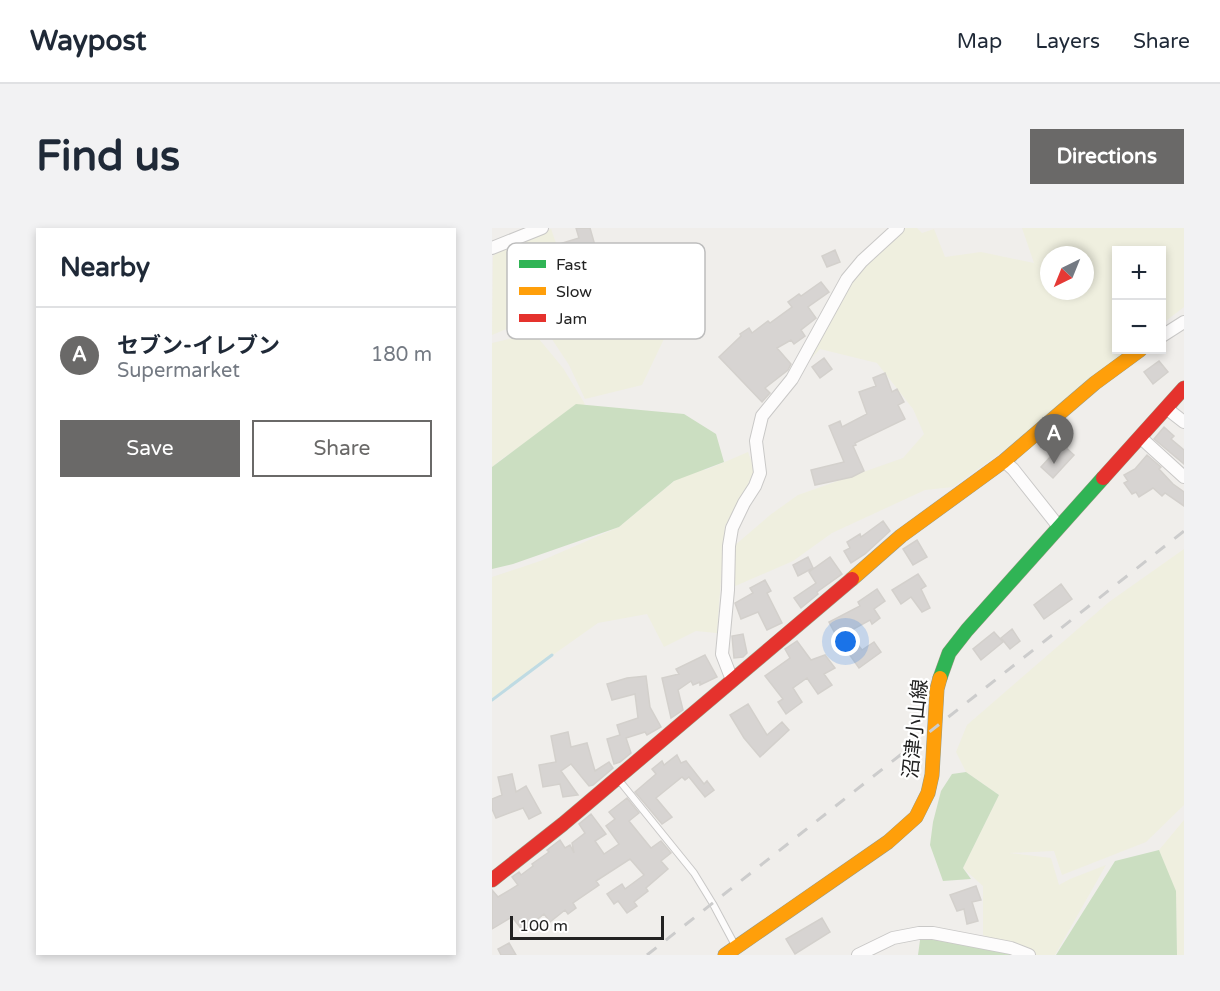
<!DOCTYPE html>
<html lang="en">
<head>
<meta charset="utf-8">
<style>
  :root { --surface:#fff; --page:#f2f2f3; --text:#1f2937; --muted:#747a83; --line:#e0e1e3; --accent:#6a6968 }
  body { margin:0; font-family:"Varela Round","Noto Sans JP",sans-serif; background:var(--page); color:var(--text) }
  .controls { position:absolute; right:18px; top:18px; display:grid; overflow:hidden; border-radius:0px; box-shadow:0 3px 9px #0003 }
  .controls button { width:54px; height:54px; display:grid; place-items:center; padding:0; border:0; border-bottom:2px solid var(--line); background:var(--surface); color:var(--text); font:30px sans-serif }
  .compass { position:absolute; left:548px; top:18px; width:54px; height:54px; border-radius:50%; background:var(--surface); box-shadow:0 3px 9px #0003; rotate:223deg }
  .scale { position:absolute; left:18px; bottom:15px; width:154px; box-sizing:border-box; padding-left:6px; border:3px solid #222; border-top:0; font-size:16px; line-height:21px; white-space:nowrap; color:#222; -webkit-text-stroke:4px #fff; paint-order:stroke }
  .you { position:absolute; left:354px; top:414px; width:21px; height:21px; margin:-15px; border:4px solid #fff; border-radius:50%; background:#1a73e8; box-shadow:0 0 0 9px #1a73e833 }
  .badge { display:grid; place-items:center; width:39px; height:39px; border-radius:50%; background:var(--accent); color:#fff; font-size:20px; font-weight:700 }
  .pin { position:absolute; translate:-50% -50px; filter:drop-shadow(0 2px 3px #0008) }
  .pin::after { content:''; position:absolute; top:32px; width:21px; height:18px; background:inherit; clip-path:polygon(0 0,100% 0,50% 100%) }
  .list { margin:0; padding:0; list-style:none }
  h2 { display:flex; justify-content:space-between; align-items:center; height:78px; margin:0; padding:0 24px; font-size:26px }
  h2 small { font-size:20px; font-weight:400; color:var(--muted) }
  .list li { display:grid; grid-template-columns:39px 1fr auto; gap:18px; align-items:center; box-sizing:border-box; height:96px; padding:0 24px; border-top:2px solid var(--line) }
  .list b { display:block; font-size:22px; white-space:nowrap }
  .list p { margin:0; font-size:20px; white-space:nowrap; color:var(--muted) }
  .list em { font-size:20px; font-style:normal; color:var(--muted) }
  .actions { display:flex; gap:12px; padding:18px 24px }
  .actions a { flex:1; padding:14px 0; border:2px solid var(--accent); border-radius:0px; text-align:center; font-size:21px; color:var(--accent) }
  .actions .main { background:var(--accent); color:#fff }
  .map { position:relative; flex:none; width:692px; height:727px; overflow:hidden; border-radius:0px }
  header { display:flex; align-items:center; gap:36px; box-sizing:border-box; height:84px; padding:0 30px; background:var(--surface); border-bottom:2px solid var(--line) }
  header strong { font-size:28px }
  nav { display:flex; gap:33px; margin-inline-start:auto; font-size:21px }
  .intro { display:flex; align-items:center; justify-content:space-between; box-sizing:border-box; height:144px; padding:0 36px }
  h1 { margin:0; font-size:42px }
  .button { padding:15px 27px; border-radius:0px; background:var(--accent); color:#fff; font-size:21px; font-weight:700 }
  main { display:flex; gap:36px; padding:0 36px }
  aside { flex:1; background:var(--surface); border-radius:0px; box-shadow:0 3px 9px #0003 }
  .map>svg:first-child { display:block }
  .farmland { fill:#efefdf; fill-rule:evenodd }
  .forest { fill:#cbdec1 }
  .lines { fill:none; stroke-linecap:round; stroke-linejoin:round }
  .stream { stroke:#bfdbe3; stroke-width:3 }
  .building { fill:#d7d4d2; stroke:#d3d0cc; stroke-width:1.5 }
  .lane-casing { stroke:#c9c8c7; stroke-width:8 }
  .street-casing { stroke:#c9c8c7; stroke-width:14 }
  .fast-casing { stroke:#999a82; stroke-width:15 }
  .slow-casing { stroke:#999a82; stroke-width:15 }
  .jam-casing { stroke:#999a82; stroke-width:15 }
  .lane { stroke:#fdfcfc; stroke-width:6 }
  .street { stroke:#fdfcfc; stroke-width:12 }
  .fast { stroke:#30b455; stroke-width:14 }
  .slow { stroke:#ff9f0a; stroke-width:14 }
  .jam { stroke:#e5322d; stroke-width:14 }
  .rail { stroke:#ccc; stroke-width:3; stroke-dasharray:12 12; stroke-linecap:butt }
  .labels { text-anchor:middle; dominant-baseline:central; stroke-width:4.5; stroke-linejoin:round; paint-order:stroke }
  .street-label { font-size:20px; fill:#222; stroke:#fff }
  .key { fill:#fff; stroke:#bdbdbd; stroke-width:1.5 }
  .key-label { font-size:16px; fill:#222 }
</style>
</head>
<body>
<header>
<strong>Waypost</strong>
<nav><a>Map</a><a>Layers</a><a>Share</a></nav>
</header>
<div class="intro"><h1>Find us</h1><a class="button">Directions</a></div>
<main>
<aside>
<h2>Nearby<small></small></h2>
<ul class="list">
<li><span class="badge">A</span><div><b>セブン-イレブン</b><p>Supermarket</p></div><em>180 m</em></li>
</ul>
<div class="actions"><a class="main">Save</a><a>Share</a></div>
</aside>
<div class="map">
<svg width="692" height="727" viewBox="0 0 692 727">
  <rect width="100%" height="100%" fill="#f0eeeb"/>
  <path class="farmland" d="M412 0H425L430 5 442 1 453 29 489 24 542 35 530 0H692V79L670 96V22H624V122H635L515 220 461 259 433 262 340 305 301 333 241 359 242 318 278 287 306 267 411 230 432 206 421 181 385 135 328 121 300 151 351 64 387 20ZM557 27H593V63H557Z
    M59 1 79 56 43 89 0 107 1 28 12 20Z
    M125 35 148 36 184 59 181 92 150 157 93 171 77 137 48 93 95 48Z
    M42 105 71 140 93 176 11 230 0 239V115Z
    M256 224 263 243 233 298 225 405 204 403 172 419 155 386 106 395 0 470V349L51 332 127 299 198 240 214 242Z
    M692 321V577L654 614 570 647 562 623 517 625 559 630 567 657 578 651 614 637 563 727H539L491 707V658L471 640 507 567 474 544 464 524 475 497 617 374Z
    M692 592V727H685L684 666 667 622Z"/>
  <path class="forest" d="M84 176 192 186 224 206 232 234 182 253 127 299 21 336 0 341V239Z
    M474 544 507 567 471 640 479 651 451 653 438 617 441 594 449 563 460 546Z
    M667 622 684 663 685 727H564L623 633Z
    M429 705 524 727H426Z"/>
  <g class="lines">
    <path class="stream" d="M0 472 60 427"/>
  </g>
  <path class="building" d="M84 0H98L106 28 72 40 64 17 87 10Z
    M343 22 348 34 335 39 330 28Z
    M329 54 337 64 316 79 324 90 309 102 313 108 302 116 299 112 285 120 299 136 296 142 273 160 278 165 270 174 227 129 249 108 248 106 257 100 260 105 276 93 278 95 300 79 296 74 307 66 309 68Z
    M332 130 340 141 328 150 320 139Z
    M667 133 676 144 661 156 652 144Z
    M393 145 400 164 405 161 412 174 406 177 413 191 363 215 364 217 361 218 372 243 360 249 323 257 319 242 352 234 337 198 348 193 350 199 375 186 367 164 384 158 381 150Z
    M672 199 682 208 679 211 692 222V236L662 211Z
    M570 216 582 227 561 250 549 239Z
    M655 227 669 239 667 241 681 256 692 264V278L673 265 670 268 661 260 647 269 644 264 640 266 632 255 636 253 632 247 643 241Z
    M391 293 398 303 373 326 359 335 352 323 358 320 355 314 368 306 369 309Z
    M425 312 435 329 421 337 411 321Z
    M316 329 321 340 306 348 301 337Z
    M338 329 350 346 325 364 326 366 309 380 302 370 324 355 317 344Z
    M426 346 434 358 429 361 438 380 430 384 419 369 409 376 400 362Z
    M273 352 279 363 275 365 290 395 275 402 266 384 249 391 243 375 261 365 258 360Z
    M569 356 580 371 552 391 542 377Z
    M385 361 393 373 382 381 388 390 380 396 378 392 356 404 370 422 382 414 389 424 367 440 345 409 337 394 368 378 366 374Z
    M520 401 528 413 518 421 509 410Z
    M502 404 511 414 489 432 481 421Z
    M251 406 255 425 251 429 242 430 240 408Z
    M305 413 319 432 333 427 343 440 332 446 340 457 326 466 315 450 301 460 310 474 294 486 286 474 291 471 273 448 298 430 293 421Z
    M213 427 225 449 208 457V454L201 457 199 453 186 462 191 482 179 490 170 450 187 446 184 441Z
    M154 448 158 479 169 499 155 507 153 504 134 510 139 525 128 534 122 536 115 511 128 507 125 497 146 490 143 466 120 472 115 456 135 450Z
    M256 476 275 507 290 494 297 502 268 529 252 510 238 487Z
    M76 504 79 519 95 515 103 543 117 534 121 540 101 557 97 558 79 536 69 543 86 567 71 569 68 556 51 559 47 537 64 534 59 508Z
    M185 527 189 535 194 533 212 556 215 553 222 562 213 569 197 549 193 552 190 549 164 570 180 589 170 596 143 564 164 546 160 541 170 533 172 537Z
    M20 546 24 564 34 558 49 585 37 591 31 580 4 590 0 581V571L10 567 6 549Z
    M135 570 147 585 137 593 159 620 169 613 179 625 169 633 176 641 154 660 156 663 142 674 145 678 135 685 126 673 122 676 115 666 130 656 133 661 152 647 138 631 104 653 107 657 81 675 84 680 76 686 73 682 58 694 52 686 31 703 20 689 0 701V662L6 669 26 657 20 649 27 644 29 647 41 638 40 636 57 624 55 622 68 612 73 620 78 617 82 625 80 615 93 605 87 596 99 586 114 606 103 613 112 626 127 616 114 598 123 591 117 584Z
    M484 658 489 672 480 674 486 693 475 696 472 681 465 683 458 667Z
    M330 690 338 704 303 726 294 711Z
    M17 715 24 727H9L6 721Z"/>
  <g class="lines">
    <g class="lane-casing">
      <path id="lane" d="M126 551 202 645 221 676 244 719"/>
    </g>
    <g class="street-casing">
      <path id="street" d="M0 20 50 0
        M670 108 692 94
        M674 180 692 194
        M648 209 692 249
        M512 233 521 241 567 299
        M240 452 230 426 236 362 237 318 240 300 252 275 263 258 268 245 264 213 270 188 300 151 355 51 370 33 406 0
        M366 727 401 710 427 705H441L519 720 537 727"/>
    </g>
    <g class="fast-casing">
      <path id="fast" d="M448 450 457 425 475 402 611 250"/>
    </g>
    <g class="slow-casing">
      <path id="slow" d="M360 351 409 308 512 233 603 155 648 122
        M233 727 396 614 424 589 436 565 440 547 445 461 448 450"/>
    </g>
    <g class="jam-casing">
      <path id="jam" d="M611 250 692 160
        M0 652 71 596 360 351"/>
    </g>
    <use href="#lane" class="lane"/>
    <use href="#street" class="street"/>
    <use href="#fast" class="fast"/>
    <use href="#slow" class="slow"/>
    <use href="#jam" class="jam"/>
    <path class="rail" d="M155 727 692 303"/>
  </g>
  <g class="labels">
    <g class="street-label">
      <text transform="translate(424 501) rotate(-84)">沼津小山線</text>
    </g>
  </g>
  <rect x="15" y="15" width="198" height="96" rx="9" class="key"/>
  <rect x="27" y="32" width="27" height="8" fill="#30b455"/>
  <rect x="27" y="59" width="27" height="8" fill="#ff9f0a"/>
  <rect x="27" y="86" width="27" height="8" fill="#e5322d"/>
  <g class="key-label">
    <text x="64" y="42">Fast</text>
    <text x="64" y="69">Slow</text>
    <text x="64" y="96">Jam</text>
  </g>
</svg>
<div class="controls">
<button>+</button>
<button>−</button>
</div>
<svg class="compass" viewBox="-18 -18 36 36"><path d="M0-13l5 13h-10z" fill="#e53935"/><path d="M0 13l5-13h-10z" fill="#747a83"/></svg>
<div class="scale">100 m</div>
<div class="you"></div>
<div class="pin badge" style="left:562px;top:236px">A</div>
</div>
</main>
</body>
</html>
